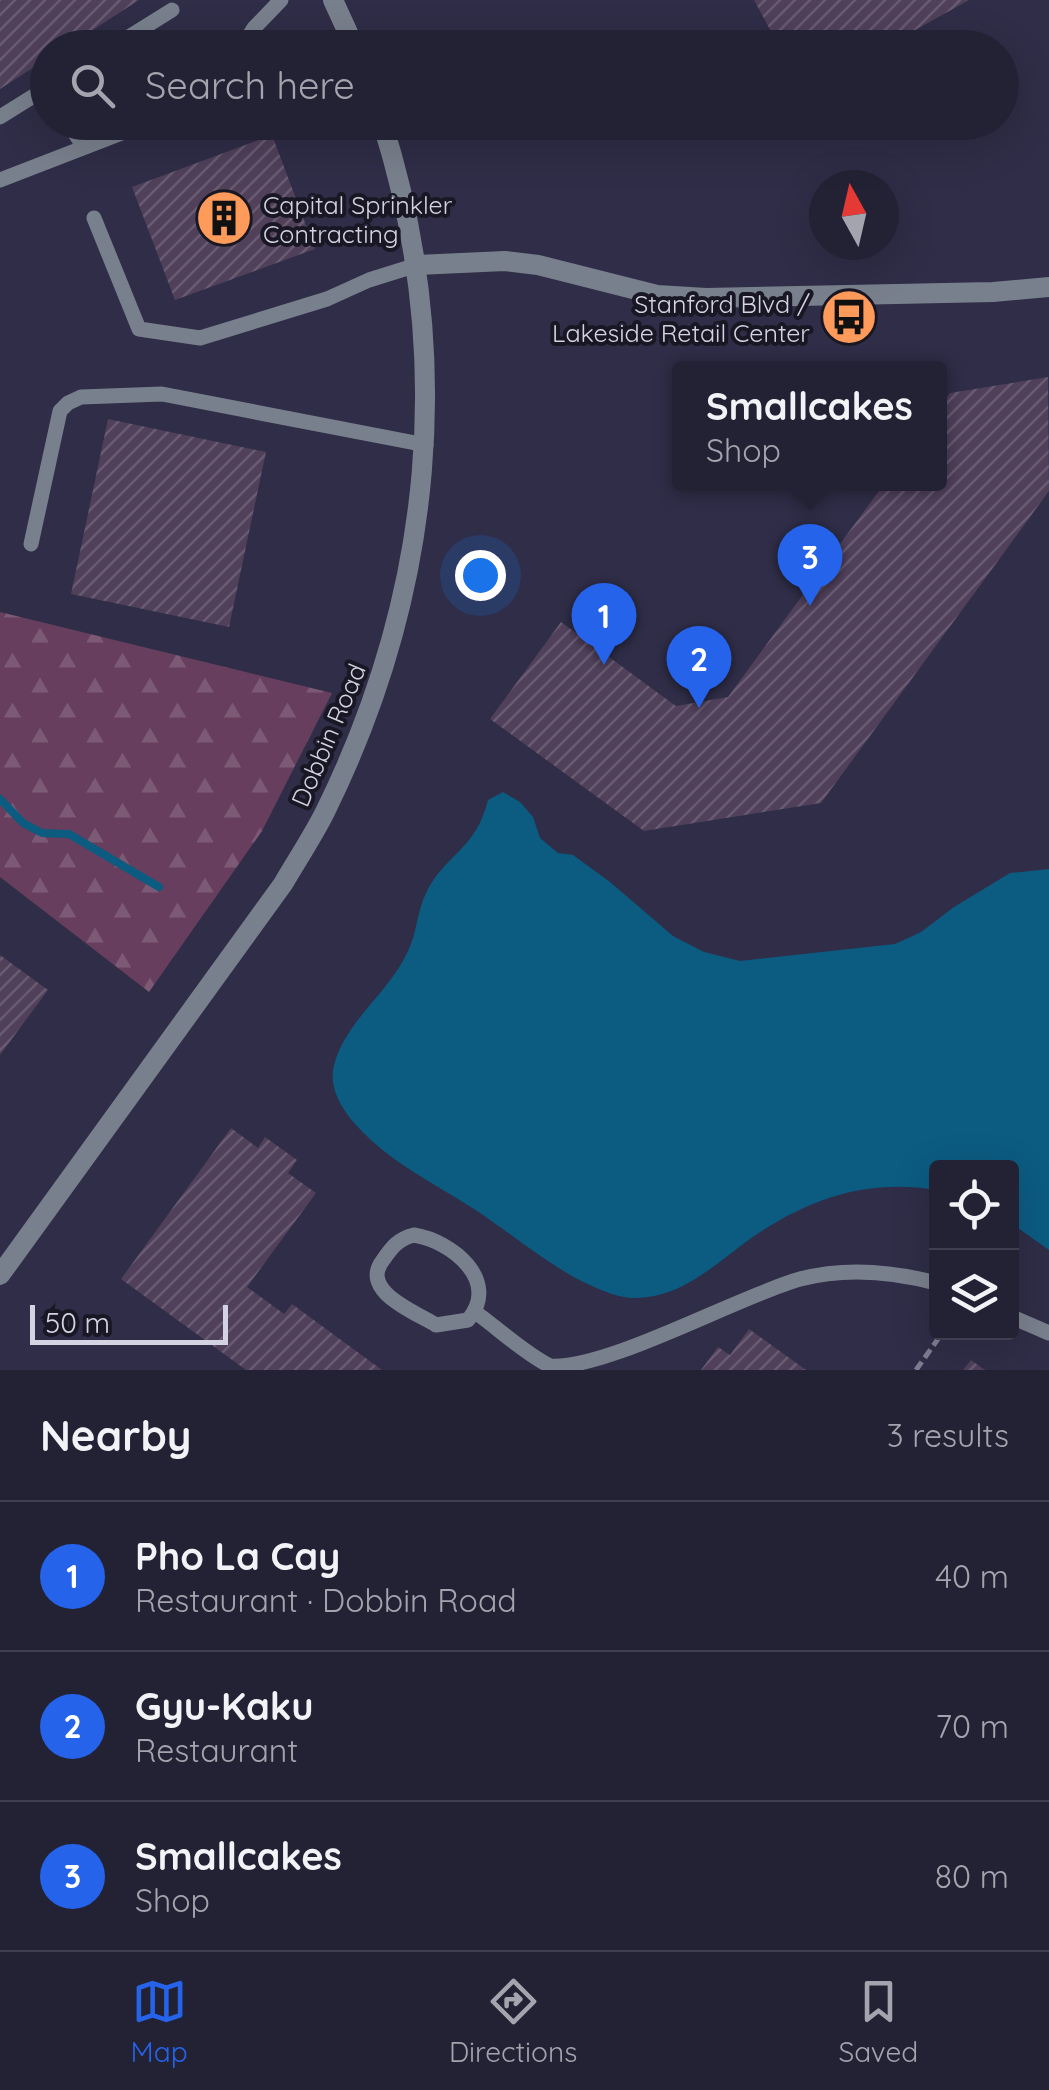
<!DOCTYPE html>
<html lang="en">
<head>
<meta charset="utf-8">
<style>
  :root { --surface:#232235; --page:#2b2a3d; --text:#f1f3f6; --muted:#a3a4ad; --line:#403f50; --accent:#2563eb }
  body { margin:0; font-family:Quicksand,sans-serif; background:var(--page); color:var(--text) }
  .controls { position:absolute; right:30px; bottom:30px; display:grid; overflow:hidden; border-radius:10px; box-shadow:0 10px 40px #0002 }
  .controls button { width:90px; height:90px; display:grid; place-items:center; padding:0; border:0; border-bottom:2px solid var(--line); background:var(--surface); color:var(--text); font:50px sans-serif }
  .compass { position:absolute; left:809px; top:170px; width:90px; height:90px; border-radius:50%; background:var(--surface); box-shadow:0 10px 40px #0002; rotate:352deg }
  .scale { position:absolute; left:30px; bottom:25px; width:198px; box-sizing:border-box; padding-left:10px; border:5px solid #d4d3e4; border-top:0; font-size:28px; line-height:35px; white-space:nowrap; color:#d4d3e4; -webkit-text-stroke:8px #181723; paint-order:stroke }
  .you { position:absolute; left:480px; top:575px; width:35px; height:35px; margin:-25px; border:8px solid #fff; border-radius:50%; background:#1a73e8; box-shadow:0 0 0 15px #1a73e833 }
  .badge { display:grid; place-items:center; width:65px; height:65px; border-radius:50%; background:var(--accent); color:#fff; font-size:32px; font-weight:700 }
  .pin { position:absolute; translate:-50% -82px; filter:drop-shadow(0 2px 5px #0008) }
  .pin::after { content:''; position:absolute; top:52px; width:35px; height:30px; background:inherit; clip-path:polygon(0 0,100% 0,50% 100%) }
  .popup { position:absolute; left:672px; top:361px; width:275px; height:130px; box-sizing:border-box; display:grid; place-content:center; border-radius:10px; background:var(--surface); filter:drop-shadow(0 2px 8px #0005); font-size:32px; white-space:nowrap; color:var(--muted) }
  .popup b { font-size:38px; color:var(--text) }
  .popup::after { content:''; position:absolute; left:50%; top:100%; margin-left:-20px; border:20px solid transparent; border-top-color:var(--surface) }
  .list { margin:0; padding:0; list-style:none }
  h2 { display:flex; justify-content:space-between; align-items:center; height:130px; margin:0; padding:0 40px; font-size:42px }
  h2 small { font-size:32px; font-weight:400; color:var(--muted) }
  .list li { display:grid; grid-template-columns:65px 1fr auto; gap:30px; align-items:center; box-sizing:border-box; height:150px; padding:0 40px; border-top:2px solid var(--line) }
  .list b { display:block; font-size:38px; white-space:nowrap }
  .list p { margin:0; font-size:32px; white-space:nowrap; color:var(--muted) }
  .list em { font-size:32px; font-style:normal; color:var(--muted) }
  .icon { flex:none; width:55px; height:55px; fill:none; stroke:currentColor; stroke-width:2; stroke-linecap:round; stroke-linejoin:round }
  .map { position:relative; flex:none; width:1049px; height:1370px; overflow:hidden }
  .search { position:absolute; background:var(--surface); box-shadow:0 10px 40px #0002; left:30px; right:30px; top:30px; height:110px; display:flex; align-items:center; gap:25px; box-sizing:border-box; padding:0 35px; border-radius:55px; color:var(--muted); font-size:38px }
  .sheet { height:580px; background:var(--surface) }
  nav { display:flex; justify-content:space-around; align-items:center; box-sizing:border-box; height:140px; border-top:2px solid var(--line); background:var(--surface); font-size:28px; color:var(--muted) }
  nav a { display:grid; justify-items:center; gap:5px }
  nav .on { color:var(--accent) }
  .map>svg:first-child { display:block }
  .forest { fill:url(#forest-firs) }
  .water { fill:#0c5b81 }
  .lines { fill:none; stroke-linecap:round; stroke-linejoin:round }
  .stream { stroke:#0c5b81; stroke-width:8 }
  .building { fill:url(#building-hatch) }
  .path { stroke:#7e7c92; stroke-width:5; stroke-dasharray:10 5; stroke-linecap:butt }
  .service { stroke:#79808d; stroke-width:15 }
  .minor { stroke:#79808d; stroke-width:20 }
  .tertiary { stroke:#79808d; stroke-width:20 }
  .labels { text-anchor:middle; dominant-baseline:central; stroke-width:8; stroke-linejoin:round; paint-order:stroke }
  .poi-label { font-size:25px; fill:#d4d3e4; stroke:#181723; text-anchor:start }
  .street-label { font-size:25px; fill:#d4d3e4; stroke:#181723 }
</style>
</head>
<body>
<div class="map">
<svg width="1049" height="1370" viewBox="0 0 1049 1370">
  <defs>
    <pattern id="forest-firs" width="22" height="20" patternUnits="userSpaceOnUse" patternTransform="scale(2.5)"><rect width="22" height="20" fill="#673e5d"/><path d="M5 1l3.5 6h-7zM16 11l3.5 6h-7z" fill="#7c5974"/></pattern>
    <pattern id="building-hatch" width="6" height="6" patternUnits="userSpaceOnUse" patternTransform="scale(2.5)"><rect width="6" height="6" fill="#50405a"/><path d="M-1 1l2-2M0 6l6-6M5 7l2-2" fill="none" stroke="#685b72"/></pattern>
  </defs>
  <rect width="100%" height="100%" fill="#2f2d47"/>
  <path class="forest" d="M0 612 332 693 262 831 149 992 0 877Z"/>
  <path class="water" d="M503 792 520 802 533 817 540 838 558 853 573 855 610 882 673 936 704 952 740 961 895 944 921 932 954 907 1010 873 1049 869V1250L1012 1224V1168H936V1190C869 1179 814 1197 757 1234 725 1256 694 1288 654 1296 638 1299 625 1299 609 1293 560 1276 518 1238 474 1209 434 1183 389 1162 357 1126 342 1110 328 1087 334 1065 346 1020 390 992 408 951 417 933 417 911 426 893 444 855 476 850 488 800Z"/>
  <g class="lines">
    <path class="stream" d="M0 799 23 823 42 833 69 834 159 887"/>
  </g>
  <path class="building" d="M0 0H139L65 48H48V58L0 89Z
    M754 0H969L883 48H780Z
    M272 135 315 249 175 300 132 187Z
    M1048 377 1049 491 821 803 644 831 490 719 561 622 676 706 728 697 884 484H940V407L950 393Z
    M108 419 266 452 229 627 71 594Z
    M0 955 48 990 0 1055Z
    M231 1128 258 1148 265 1137 297 1160 288 1173 316 1193 247 1287 284 1314 292 1304 382 1370H246L121 1279Z
    M749 1329 806 1370H701L718 1347 730 1355Z
    M971 1360 985 1370H963Z"/>
  <g class="lines">
    <path class="path" d="M916 1370 943 1332"/>
    <path class="service" d="M111 48 172 10
      M241 48 254 28 281 0
      M0 117 48 87
      M68 122 83 146
      M0 180 150 122
      M94 218 139 329 200 338 327 299 369 280 417 265
      M31 544 60 411 68 403 81 397 162 394 426 445
      M414 1235C452 1241 501 1281 468 1320L436 1325C415 1312 359 1291 383 1260 392 1247 398 1239 414 1235Z
      M475 1312C499 1329 524 1353 550 1366 607 1370 739 1296 800 1279 846 1267 891 1271 936 1283
      M1012 1317 1049 1333"/>
    <path class="minor" d="M417 265 505 261 538 265 657 295 706 298 993 292 1049 287"/>
    <path class="tertiary" d="M333 0 355 48
      M0 1275 283 884C297 860 313 836 325 812 433 593 456 355 382 122"/>
  </g>
  <defs>
    <g id="building-disc" transform="scale(2.875)"><circle r="9.5" fill="#ff9b5a" stroke="#181723"/><path d="M-4-6H4V6H1V3H-1V6H-4ZM-2.5-4.3h1.7v1.8h-1.7ZM.8-4.3h1.7v1.8H.8ZM-2.5-1h1.7V.8h-1.7ZM.8-1h1.7V.8H.8Z" fill="#111"/></g>
    <g id="bus-disc" transform="scale(2.875)"><circle r="9.5" fill="#ff9b5a" stroke="#181723"/><path d="M-5-6H5V4H4V6H2V4H-2V6H-4V4H-5ZM-3.5-4V0h7V-4ZM-3.5 1.2v1.5H-2V1.2ZM2 1.2v1.5H3.5V1.2Z" fill="#111"/></g>
  </defs>
  <g fill-rule="evenodd">
    <use href="#building-disc" x="224" y="218"/>
    <use href="#bus-disc" x="849" y="317"/>
  </g>
  <g class="labels">
    <g class="poi-label">
      <text x="263" y="204">Capital Sprinkler<tspan x="263" dy="29">Contracting</tspan></text>
      <text x="810" y="303" text-anchor="end">Stanford Blvd /<tspan x="810" dy="29">Lakeside Retail Center</tspan></text>
    </g>
    <g class="street-label">
      <text transform="translate(328 735) rotate(-67)">Dobbin Road</text>
    </g>
  </g>
</svg>
<div class="controls">
<button><svg class="icon" aria-label="locate" viewBox="0 0 24 24"><circle cx="12" cy="12" r="6"/><path d="M12 2v4M12 18v4M2 12h4M18 12h4"/></svg></button>
<button><svg class="icon" aria-label="layers" viewBox="0 0 24 24"><path d="M12 4l9 5-9 5-9-5zM3 14l9 5 9-5"/></svg></button>
</div>
<svg class="compass" viewBox="-18 -18 36 36"><path d="M0-13l5 13h-10z" fill="#e53935"/><path d="M0 13l5-13h-10z" fill="#a3a4ad"/></svg>
<div class="scale">50 m</div>
<div class="you"></div>
<div class="pin badge" style="left:604px;top:665px">1</div>
<div class="pin badge" style="left:699px;top:708px">2</div>
<div class="pin badge" style="left:810px;top:606px">3</div>
<div class="popup"><b>Smallcakes</b>Shop</div>
<div class="search"><svg class="icon" aria-label="search" viewBox="0 0 24 24"><circle cx="10" cy="10" r="6"/><path d="M15 15l6 6"/></svg>Search here</div>
</div>
<section class="sheet">
<h2>Nearby<small>3 results</small></h2>
<ul class="list">
<li><span class="badge">1</span><div><b>Pho La Cay</b><p>Restaurant · Dobbin Road</p></div><em>40 m</em></li>
<li><span class="badge">2</span><div><b>Gyu-Kaku</b><p>Restaurant</p></div><em>70 m</em></li>
<li><span class="badge">3</span><div><b>Smallcakes</b><p>Shop</p></div><em>80 m</em></li>
</ul>
</section>
<nav>
<a class="on"><svg class="icon" aria-label="map" viewBox="0 0 24 24"><path d="M3 6l6-2 6 2 6-2v14l-6 2-6-2-6 2zM9 4v14M15 6v14"/></svg>Map</a>
<a><svg class="icon" aria-label="directions" viewBox="0 0 24 24"><path d="M12 3l9 9-9 9-9-9zM9 14v-3h6M13 9l2 2-2 2"/></svg>Directions</a>
<a><svg class="icon" aria-label="saved" viewBox="0 0 24 24"><path d="M7 4h10v16l-5-4-5 4z"/></svg>Saved</a>
</nav>
</body>
</html>
